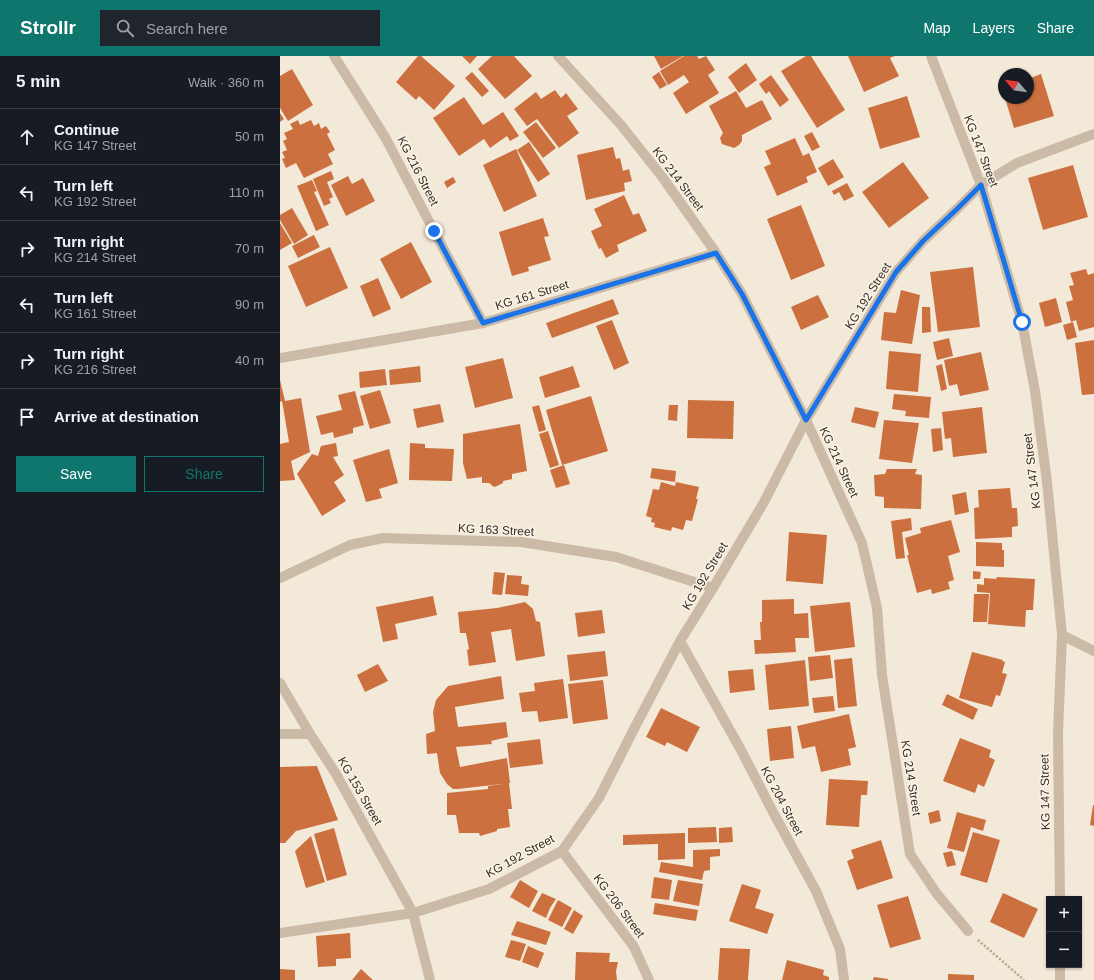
<!DOCTYPE html>
<html lang="en">
<head>
<meta charset="utf-8">
<style>
  :root { --surface:#171b24; --page:#20242c; --text:#f1f3f6; --muted:#9ea1a6; --line:#363941; --accent:#0f766e }
  body { margin:0; font-family:Helvetica,sans-serif; background:var(--page); color:var(--text) }
  .controls { position:absolute; right:12px; bottom:12px; display:grid; overflow:hidden; border-radius:0px; box-shadow:0 1px 3px #0004 }
  .controls button { width:36px; height:36px; display:grid; place-items:center; padding:0; border:0; border-bottom:1px solid var(--line); background:var(--surface); color:var(--text); font:20px sans-serif }
  .compass { position:absolute; left:718px; top:12px; width:36px; height:36px; border-radius:50%; background:var(--surface); box-shadow:0 1px 3px #0004; rotate:299deg }
  .stop { position:absolute; width:12px; height:12px; margin:-9px; border:3px solid #1a73e8; border-radius:50%; background:#fff }
  .stop.end { background:#1a73e8; border-color:#fff; box-shadow:0 1px 4px #0008 }
  .list { margin:0; padding:0; list-style:none }
  h2 { display:flex; justify-content:space-between; align-items:center; height:52px; margin:0; padding:0 16px; font-size:17px }
  h2 small { font-size:13px; font-weight:400; color:var(--muted) }
  .list li { display:grid; grid-template-columns:26px 1fr auto; gap:12px; align-items:center; box-sizing:border-box; height:56px; padding:0 16px; border-top:1px solid var(--line) }
  .list b { display:block; font-size:15px; white-space:nowrap }
  .list p { margin:0; font-size:13px; white-space:nowrap; color:var(--muted) }
  .list em { font-size:13px; font-style:normal; color:var(--muted) }
  .actions { display:flex; gap:8px; padding:12px 16px }
  .actions a { flex:1; padding:9px 0; border:1px solid var(--accent); border-radius:0px; text-align:center; font-size:14px; color:var(--accent) }
  .actions .main { background:var(--accent); color:#fff }
  .icon { flex:none; width:22px; height:22px; fill:none; stroke:currentColor; stroke-width:2; stroke-linecap:round; stroke-linejoin:round }
  .map { position:relative; flex:none; width:814px; height:924px; overflow:hidden }
  header { display:flex; align-items:center; gap:24px; box-sizing:border-box; height:56px; padding:0 20px; background:var(--accent); color:#fff }
  header strong { font-size:19px }
  nav { display:flex; gap:22px; margin-inline-start:auto; font-size:14px }
  .search { width:280px; height:36px; background:var(--page); display:flex; align-items:center; gap:10px; box-sizing:border-box; padding:0 14px; border-radius:0px; color:var(--muted); font-size:15px }
  main { display:flex }
  aside { flex:1; background:var(--surface) }
  .map>svg:first-child { display:block }
  .building { fill:#cb703e }
  .lines { fill:none; stroke-linecap:round; stroke-linejoin:round }
  .path { stroke:#b7a58f; stroke-width:2.5; stroke-dasharray:2 2; stroke-linecap:butt }
  .minor { stroke:#cbbaa5; stroke-width:10 }
  .tertiary { stroke:#cbbaa5; stroke-width:10 }
  .route { stroke:#1a73e8; stroke-width:5 }
  .labels { text-anchor:middle; dominant-baseline:central; stroke-width:3; stroke-linejoin:round; paint-order:stroke }
  .street-label { font-size:12px; fill:#362d26; stroke:#faf3e6 }
</style>
</head>
<body>
<header>
<strong>Strollr</strong>
<div class="search"><svg class="icon" aria-label="search" viewBox="0 0 24 24"><circle cx="10" cy="10" r="6"/><path d="M15 15l6 6"/></svg>Search here</div>
<nav><a>Map</a><a>Layers</a><a>Share</a></nav>
</header>
<main>
<aside>
<h2>5 min<small>Walk · 360 m</small></h2>
<ul class="list">
<li><svg class="icon" aria-label="ahead" viewBox="0 0 24 24"><path d="M12 20V5M6 11l6-6 6 6"/></svg><div><b>Continue</b><p>KG 147 Street</p></div><em>50 m</em></li>
<li><svg class="icon" aria-label="left" viewBox="0 0 24 24"><path d="M17 20v-9H6M10 6l-5 5 5 5"/></svg><div><b>Turn left</b><p>KG 192 Street</p></div><em>110 m</em></li>
<li><svg class="icon" aria-label="right" viewBox="0 0 24 24"><path d="M7 20v-9h11M14 6l5 5-5 5"/></svg><div><b>Turn right</b><p>KG 214 Street</p></div><em>70 m</em></li>
<li><svg class="icon" aria-label="left" viewBox="0 0 24 24"><path d="M17 20v-9H6M10 6l-5 5 5 5"/></svg><div><b>Turn left</b><p>KG 161 Street</p></div><em>90 m</em></li>
<li><svg class="icon" aria-label="right" viewBox="0 0 24 24"><path d="M7 20v-9h11M14 6l5 5-5 5"/></svg><div><b>Turn right</b><p>KG 216 Street</p></div><em>40 m</em></li>
<li><svg class="icon" aria-label="arrive" viewBox="0 0 24 24"><path d="M6 21V4h12l-3 4 3 4H6"/></svg><div><b>Arrive at destination</b></div></li>
</ul>
<div class="actions"><a class="main">Save</a><a>Share</a></div>
</aside>
<div class="map">
<svg width="814" height="924" viewBox="0 0 814 924">
  <rect width="100%" height="100%" fill="#f3e9d9"/>
  <path class="building" d="M138 0H141L175 30 154 54 139 40 136 44 116 26Z
    M182 0H197L190 8Z
    M212 0H234L252 20 225 43 198 13Z
    M374 0H403L381 13Z
    M404 0H417L419 3 426 0 435 14 428 19 439 37 406 58 393 37 409 26 404 19 388 29 380 15Z
    M526 0H531L565 54 537 72 501 15Z
    M568 0H615L610 2 619 20 584 36Z
    M466 7 477 24 459 37 448 21Z
    M12 13 33 49 8 65 0 52V20Z
    M192 16 209 35 202 41 185 22Z
    M379 16 387 29 380 33 372 21Z
    M761 18 774 60 734 72 725 42H748V23Z
    M491 19 509 44 500 51 489 35 486 38 479 28Z
    M275 34 281 42 286 37 298 53 287 60 299 77 279 92 257 63 247 70 234 53 256 36 261 43Z
    M456 35 466 52 482 44 492 63 462 79V85L459 89 454 92 442 88 440 82 443 77 429 50Z
    M627 40 640 81 600 93 588 52Z
    M184 41 203 69 223 56 239 80 230 85 227 80 210 92 204 83 179 100 153 62Z
    M0 57 4 63 0 66Z
    M18 64 20 69 31 64 34 70 39 67 41 73 46 70 50 76 47 78 55 94 48 98 53 108 24 122 16 107 6 112 2 103 5 102 2 96 7 94 3 85 7 83 4 77 13 73 10 68Z
    M256 66 276 92 263 102 243 76Z
    M532 76 540 91 532 95 524 80Z
    M515 82 523 100 529 97 537 116 526 121 528 126 497 140 484 111 491 108 485 95Z
    M249 86 270 118 258 126 237 94Z
    M333 91 336 103 340 102 343 115 349 113 352 125 344 127 345 135 306 144 297 99Z
    M236 93 257 140 224 156 203 109Z
    M553 103 564 121 548 130 538 112Z
    M623 106 649 142 609 172 582 136Z
    M793 109 808 161 763 174 748 122Z
    M51 115 54 123 47 126 53 141 49 143 51 147 44 150 33 123Z
    M68 120 72 128 83 122 95 145 66 160 51 129Z
    M173 121 176 126 167 132 164 126Z
    M32 124 37 135 34 136 49 169 36 175 17 130Z
    M567 127 574 140 564 145 559 136 554 139 552 135Z
    M344 139 353 159 359 157 367 175 337 189 339 195 326 202 321 192 319 193 311 175 322 170 314 153Z
    M521 149 545 210 511 224 487 163Z
    M12 152 28 179 14 188 0 164V159Z
    M263 162 269 180 264 181 271 204 248 211 249 215 232 220 219 176Z
    M0 167 12 187 0 194Z
    M34 179 40 191 18 202 12 190Z
    M131 186 152 226 121 243 100 203Z
    M50 191 68 232 26 251 8 210Z
    M693 211 700 271 658 276 650 216Z
    M806 213 808 219 814 217V271L799 275 796 264 791 266 786 246 793 244 789 230 794 229 790 217Z
    M98 222 111 253 93 261 80 230Z
    M621 234 640 239 632 288 601 284 604 256 616 257Z
    M538 239 549 261 521 274 511 251Z
    M776 242 782 266 765 271 759 247Z
    M333 243 339 258 272 282 266 267Z
    M642 251H650L651 276 642 277Z
    M332 264 349 307 334 314 316 270Z
    M793 266 797 281 787 284 783 269Z
    M669 282 673 300 657 304 653 286Z
    M814 284V338L802 339 795 287Z
    M609 295 641 298 638 336 606 333Z
    M701 296 709 334 680 340 677 328 669 330 664 304Z
    M223 302 233 342 195 352 185 311Z
    M662 308 667 333 661 335 656 310Z
    M140 310 141 326 110 329 109 314Z
    M293 310 300 331 265 342 259 321Z
    M105 313 107 329 80 332 79 316Z
    M0 324 5 345 21 342 30 396 11 405 15 424 0 425V388L9 386 2 345 0 346Z
    M100 334 111 367 90 373 80 340Z
    M75 335 84 369 73 372V377L54 382 53 376 41 379 36 360 62 354 58 339Z
    M614 338 651 341 649 362 625 360 626 355 612 353Z
    M311 340 328 395 282 409 266 354Z
    M408 344 454 345 453 383 407 382Z
    M160 348 164 366 137 372 133 353Z
    M259 349 266 374 259 376 252 351Z
    M389 349H398L397 365 388 364Z
    M575 351 599 356 595 372 571 366Z
    M702 351 707 397 673 401 671 382 665 383 662 356Z
    M604 364 639 367 632 407 599 403Z
    M240 368 247 415 232 418V423L223 425V427L217 430 214 431 209 427H202V421L187 423 183 407V378Z
    M661 372 663 394 653 396 651 373Z
    M268 375 279 409 270 412 259 378Z
    M56 387 58 400 53 401 64 419 54 426 66 445 42 460 17 418 32 398 38 400 41 390Z
    M130 387 145 388V392L174 393 172 425 129 424Z
    M109 393 118 427 99 433 102 442 86 446 73 404Z
    M284 409 290 428 276 432 270 414Z
    M372 412 396 415 395 426 370 422Z
    M607 413H637L635 418 642 419 641 453 604 452V441L595 440 594 419 605 418Z
    M381 426 395 430 396 426 419 431 416 443H418L412 465 406 464 403 474 392 471 391 475 374 471 375 467 371 466 372 462 366 460 373 433 379 434Z
    M730 432 732 452H737L738 470 732 471V481L695 483 694 452 699 451 698 434Z
    M686 436 689 456 675 459 672 439Z
    M631 462 632 474 622 476 625 502 616 503 611 465Z
    M671 464 680 496 668 500 674 524 668 526 670 533 652 538 651 533 637 537 627 499H629L625 482 641 477 640 472Z
    M509 476 547 479 543 528 506 525Z
    M696 486 722 487V494H724V511L696 510Z
    M693 515 701 516 700 523H693Z
    M214 516 225 517 222 539 212 538Z
    M227 519 242 520 241 528 249 529 248 540 225 538Z
    M717 521 755 523 753 554H746L745 571 708 568 710 537 697 536V528L704 529V522L716 523Z
    M694 538H709L707 566H693Z
    M153 540 157 559 115 568 118 583 103 586 96 551Z
    M514 543V558L528 557 529 582H515L516 596 475 598 474 584H481L480 566H482V544Z
    M245 546 253 553 256 565 260 566 265 600 236 605 231 573 211 576 216 606 189 610 187 594 189 593 186 577H180L178 556 217 552Z
    M570 546 575 591 535 596 530 550Z
    M322 554 325 577 298 581 295 557Z
    M325 595 328 620 290 625 287 599Z
    M692 596 723 604 722 605 725 606 722 617 727 618 720 640 716 639 712 651 679 642Z
    M550 599 553 622 530 625 528 601Z
    M572 602 577 650 558 652 554 604Z
    M525 604 529 650 489 654 485 609Z
    M98 608 108 625 85 636 77 619Z
    M473 613 475 634 450 637 448 615Z
    M221 620 224 643 175 651 178 671 226 666 228 681 211 685 212 688 176 691 180 711 227 702 230 727 178 733H173L167 728 160 717 157 697 147 698 146 678 155 675 153 656 156 644 168 630Z
    M283 623 288 662 259 666 257 655 242 656 239 637 255 635 254 627Z
    M323 624 328 663 293 668 288 628Z
    M667 638 698 653 693 664 662 649Z
    M553 640 555 655 534 657 532 642Z
    M381 652 420 671 407 696 387 686 385 690 366 681Z
    M569 658 576 691 568 693 571 709 541 716 535 690 522 693 517 670Z
    M511 670 514 702 490 705 487 673Z
    M680 682 711 694 709 701 715 704 704 731 698 728 695 737 663 725Z
    M260 683 263 708 230 712 227 687Z
    M37 710 58 764 16 775 5 787H0V711Z
    M549 723 588 725 587 739H581L579 771 546 769Z
    M229 727 232 753H228L230 771 217 773V775L200 780 199 777H179L176 759H167V737L208 733V730Z
    M813 749H814V770L810 769Z
    M659 754 661 765 650 768 648 757Z
    M677 756 706 764 703 775 691 771 684 796 667 792Z
    M436 771 437 786 408 787V772Z
    M452 771 453 786 439 787V772Z
    M54 772 67 819 47 825 34 778Z
    M693 776 720 784 707 827 680 819Z
    M405 777V803L378 804V788L343 789V779Z
    M31 780 45 826 26 832 15 795Z
    M601 784 613 822 577 834 567 805 574 802 571 794Z
    M440 793V800L430 801V814L424 815 422 824 379 816 381 806 413 811V794Z
    M672 795 676 809 667 811 663 797Z
    M374 821 392 824 389 844 371 842Z
    M240 824 258 835 249 852 230 841Z
    M398 824 423 828 419 850 393 845Z
    M462 828 481 834 475 852 494 858 487 878 449 865Z
    M262 837 276 843 270 852 266 862 252 855Z
    M723 837 758 853 744 882 710 866Z
    M628 840 641 883 610 892 597 849Z
    M278 844 292 852 282 871 268 864Z
    M375 847 418 854 416 865 373 858Z
    M294 854 303 860 293 878 284 873Z
    M237 865 271 876 266 889 231 879Z
    M70 877 71 902 56 903V910L38 911 36 880Z
    M231 884 246 888 240 905 225 901Z
    M248 890 264 897 258 912 242 906Z
    M440 892 470 893 468 924H438Z
    M296 896 330 897 329 906H338L336 915 337 924H295Z
    M507 904 544 914 543 919 549 921V924H502Z
    M0 913 15 914V924H0Z
    M81 913 93 924H72Z
    M668 918 694 919V924H668Z
    M594 921 608 923V924H593Z"/>
  <g class="lines">
    <path class="path" d="M698 884 744 924"/>
    <path class="minor" d="M54 0 105 81 154 175 203 267
      M278 0 341 69 383 122 436 197 462 238 526 364 582 487 597 552 602 619 630 798 657 838 688 875
      M651 0 701 129 742 266 755 335 767 426 782 579 778 677 780 843
      M0 302 203 267 436 197
      M0 522 70 489 103 482 241 486 336 501 433 532
      M782 579 814 595
      M400 585 461 694 494 758 536 835 560 893 564 924
      M0 678H30
      M282 795 354 891 369 924
      M0 877 133 857 209 833 282 795 319 742 356 669 400 585 433 532 484 446 526 364 616 216 643 185 677 153 701 129 737 107 814 78
      M780 909V924"/>
    <path class="tertiary" d="M0 627 30 678 56 718 133 857 150 924"/>
  </g>
  <g class="lines">
    <path class="route" d="M154 175 203 267 436 197 462 238 526 364 616 216 643 185 677 153 701 129 742 266"/>
  </g>
  <g class="labels">
    <g class="street-label">
      <text transform="translate(701 95) rotate(69)">KG 147 Street</text>
      <text transform="translate(138 115) rotate(63)">KG 216 Street</text>
      <text transform="translate(398 123) rotate(53)">KG 214 Street</text>
      <text transform="translate(252 239) rotate(-17)">KG 161 Street</text>
      <text transform="translate(588 240) rotate(-58)">KG 192 Street</text>
      <text transform="translate(559 406) rotate(65)">KG 214 Street</text>
      <text transform="translate(752 415) rotate(-97)">KG 147 Street</text>
      <text transform="translate(216 474) rotate(3)">KG 163 Street</text>
      <text transform="translate(425 520) rotate(-59)">KG 192 Street</text>
      <text transform="translate(631 722) rotate(81)">KG 214 Street</text>
      <text transform="translate(80 735) rotate(60)">KG 153 Street</text>
      <text transform="translate(765 736) rotate(-91)">KG 147 Street</text>
      <text transform="translate(502 745) rotate(62)">KG 204 Street</text>
      <text transform="translate(240 800) rotate(-29)">KG 192 Street</text>
      <text transform="translate(339 850) rotate(53)">KG 206 Street</text>
    </g>
  </g>
</svg>
<div class="controls">
<button>+</button>
<button>−</button>
</div>
<svg class="compass" viewBox="-18 -18 36 36"><path d="M0-13l5 13h-10z" fill="#e53935"/><path d="M0 13l5-13h-10z" fill="#9ea1a6"/></svg>
<div class="stop" style="left:742px;top:266px"></div>
<div class="stop end" style="left:154px;top:175px"></div>
</div>
</main>
</body>
</html>
